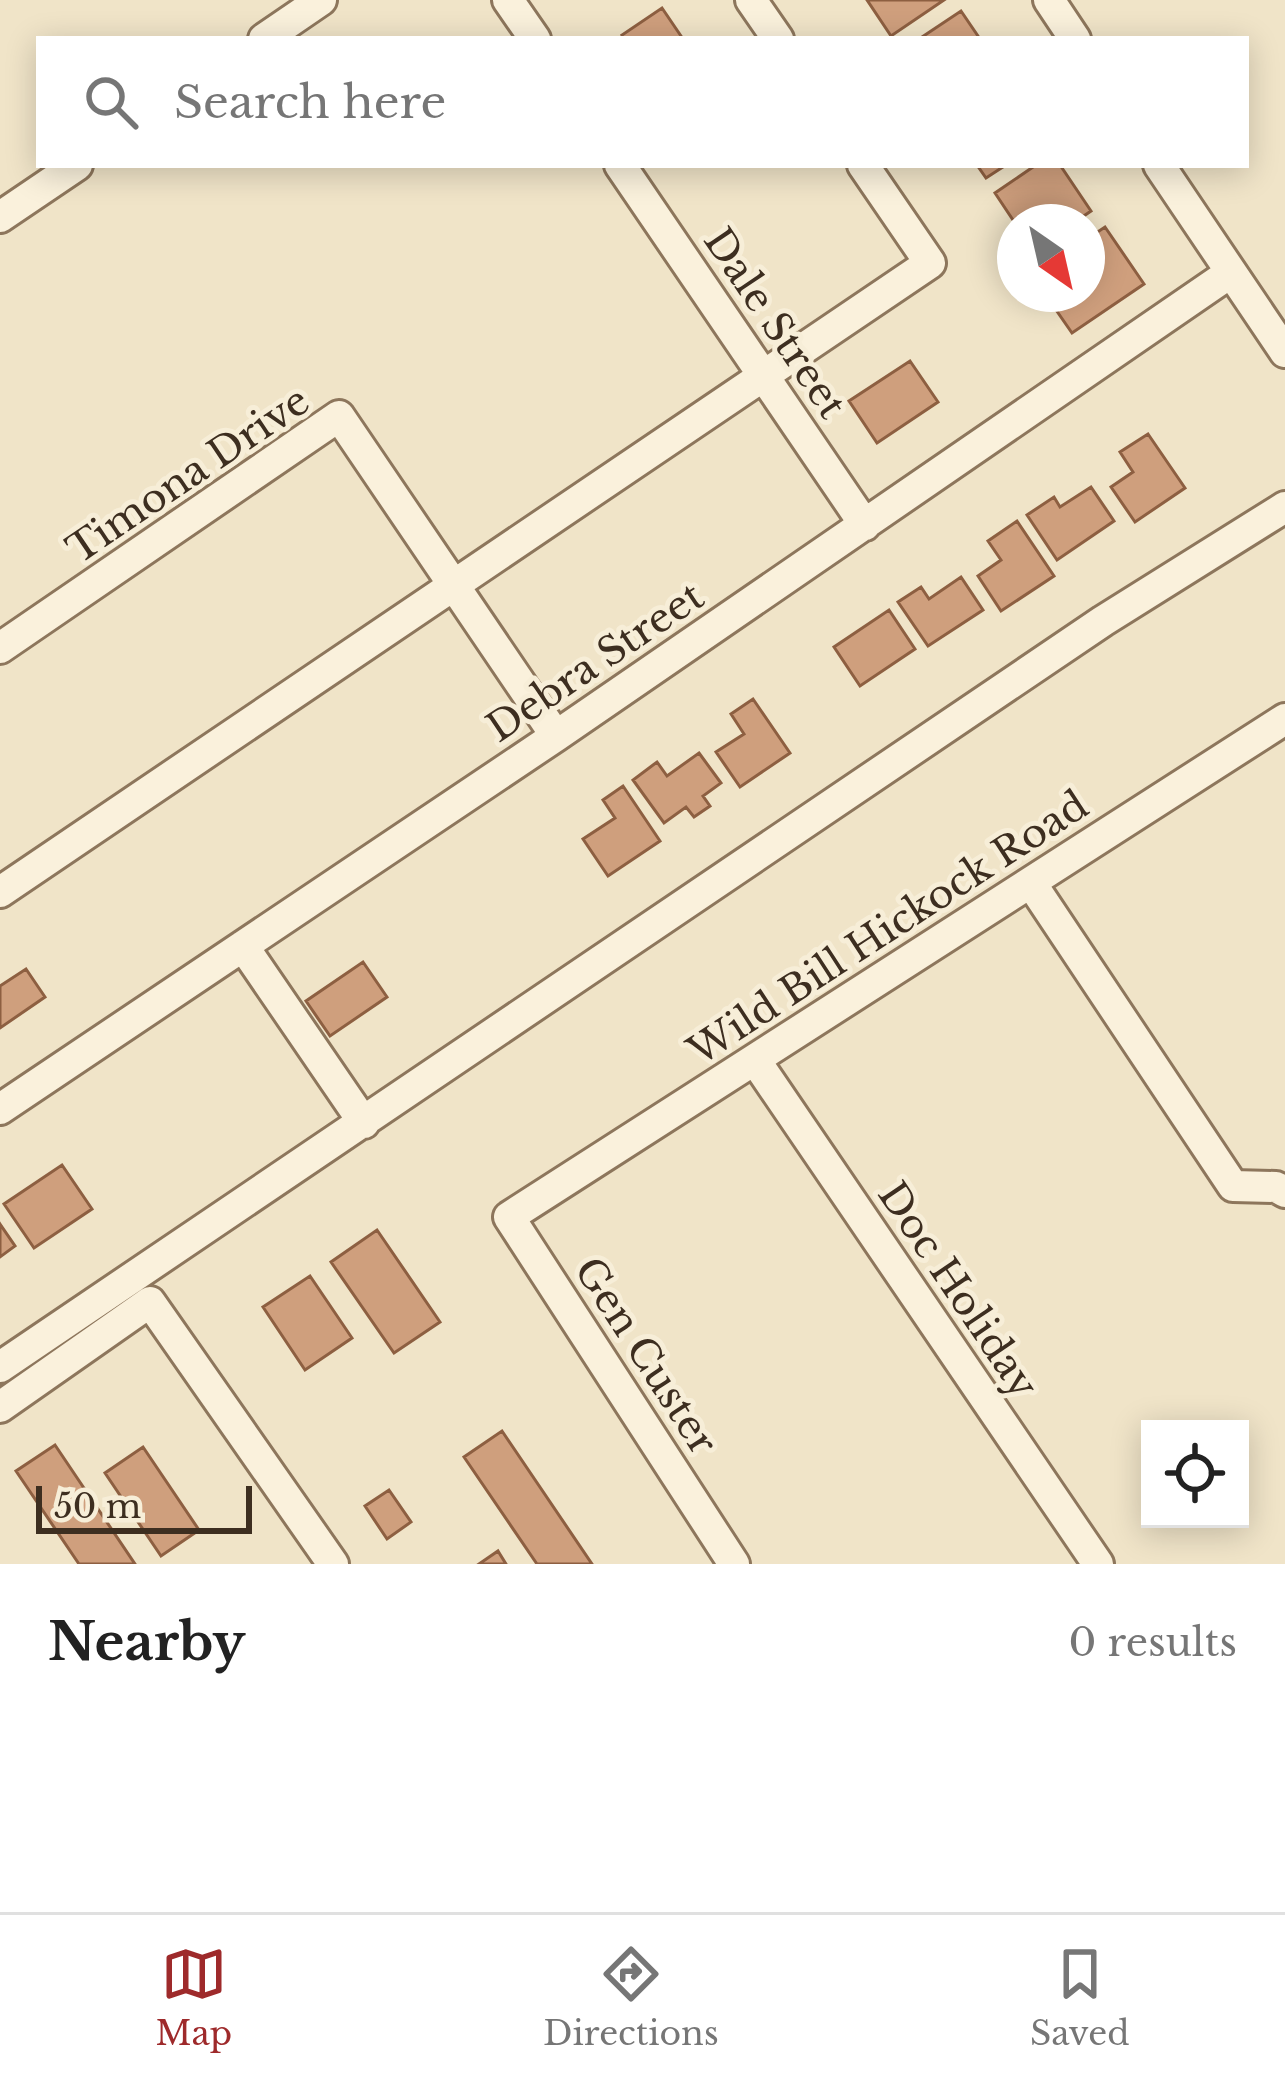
<!DOCTYPE html>
<html lang="en">
<head>
<meta charset="utf-8">
<style>
  :root { --surface:#fff; --page:#f2f2f2; --text:#222; --muted:#767676; --line:#e0e0e0; --accent:#9e2a2b }
  body { margin:0; font-family:"Libre Baskerville",serif; background:var(--page); color:var(--text) }
  .controls { position:absolute; right:36px; bottom:36px; display:grid; overflow:hidden; border-radius:0px; box-shadow:0 6px 30px #0003 }
  .controls button { width:108px; height:108px; display:grid; place-items:center; padding:0; border:0; border-bottom:3px solid var(--line); background:var(--surface); color:var(--text); font:60px sans-serif }
  .compass { position:absolute; left:997px; top:204px; width:108px; height:108px; border-radius:50%; background:var(--surface); box-shadow:0 6px 30px #0003; rotate:146deg }
  .scale { position:absolute; left:36px; bottom:30px; width:216px; box-sizing:border-box; padding-left:12px; border:6px solid #3d2e20; border-top:0; font-size:33px; line-height:42px; white-space:nowrap; color:#3d2e20; -webkit-text-stroke:9px #f7eed8; paint-order:stroke }
  .list { margin:0; padding:0; list-style:none }
  h2 { display:flex; justify-content:space-between; align-items:center; height:156px; margin:0; padding:0 48px; font-size:51px }
  h2 small { font-size:39px; font-weight:400; color:var(--muted) }
  .icon { flex:none; width:66px; height:66px; fill:none; stroke:currentColor; stroke-width:2; stroke-linecap:round; stroke-linejoin:round }
  .map { position:relative; flex:none; width:1285px; height:1564px; overflow:hidden }
  .search { position:absolute; background:var(--surface); box-shadow:0 6px 30px #0003; left:36px; right:36px; top:36px; height:132px; display:flex; align-items:center; gap:30px; box-sizing:border-box; padding:0 42px; border-radius:0px; color:var(--muted); font-size:45px }
  .sheet { height:348px; background:var(--surface) }
  nav { display:flex; justify-content:space-around; align-items:center; box-sizing:border-box; height:168px; border-top:3px solid var(--line); background:var(--surface); font-size:33px; color:var(--muted) }
  nav a { display:grid; justify-items:center; gap:6px }
  nav .on { color:var(--accent) }
  .map>svg:first-child { display:block }
  .building { fill:#cf9f7d; stroke:#8d5f41; stroke-width:3 }
  .lines { fill:none; stroke-linecap:round; stroke-linejoin:round }
  .minor-casing { stroke:#8d765c; stroke-width:36 }
  .minor { stroke:#faf1dc; stroke-width:30 }
  .labels { text-anchor:middle; dominant-baseline:central; stroke-width:10; stroke-linejoin:round; paint-order:stroke }
  .street-label { font-size:39px; fill:#3d2e20; stroke:#f7eed8 }
</style>
</head>
<body>
<div class="map">
<svg width="1285" height="1564" viewBox="0 0 1285 1564">
  <rect width="100%" height="100%" fill="#f0e4c8"/>
  <path class="building" d="M867 0H944L891 36Z
    M662 8 683 39H625L622 35Z
    M961 11 980 39H919Z
    M977 165H1006L986 178Z
    M1036 165H1060L1091 211 1075 222 1015 223 995 193Z
    M1105 227 1144 284 1072 333 1045 294H1087V239Z
    M910 361 938 402 877 443 849 401Z
    M1148 434 1185 488 1135 522 1111 487 1133 472 1120 452Z
    M1091 487 1114 521 1057 560 1027 515 1054 497 1060 507Z
    M1017 521 1054 576 1001 611 978 576 1001 560 988 541Z
    M961 577 983 610 928 646 898 602 921 587 929 599Z
    M889 610 915 649 860 686 834 647Z
    M753 699 790 753 740 787 716 752 744 734 731 714Z
    M699 753 721 783 703 796 710 806 694 817 686 807 664 823 633 780 657 762 667 776Z
    M623 786 660 841 608 876 583 839 615 818 603 800Z
    M363 962 387 997 330 1036 306 1001Z
    M26 969 45 997 0 1028V986Z
    M62 1165 92 1209 34 1248 4 1204Z
    M0 1224 15 1246 0 1257Z
    M377 1230 440 1322 394 1353 331 1262Z
    M310 1276 352 1338 305 1370 263 1307Z
    M502 1431 592 1564H537L464 1457Z
    M55 1445 135 1564H79L16 1471Z
    M143 1447 199 1530 161 1556 105 1473Z
    M389 1490 411 1522 387 1539 365 1506Z
    M498 1551 506 1564H479Z"/>
  <g class="lines">
    <g class="minor-casing">
      <path id="minor" d="M508 0 535 39
        M751 0 778 39
        M1049 0 1075 39
        M264 39 321 0
        M620 165 865 525
        M1159 165 1285 352
        M0 217 77 165
        M0 648 339 416 556 736
        M1031 883 1233 1186 1276 1187 1285 1192
        M0 892 930 263 863 165
        M243 946 364 1123
        M755 1060 1098 1564
        M0 1109 556 736 1230 273
        M0 1367 1103 621 1285 507
        M0 1407 150 1302 333 1564
        M734 1564 509 1217 1285 719"/>
    </g>
    <use href="#minor" class="minor"/>
  </g>
  <g class="labels">
    <g class="street-label">
      <text transform="translate(775 323) rotate(56)">Dale Street</text>
      <text transform="translate(188 475) rotate(-34)">Timona Drive</text>
      <text transform="translate(595 662) rotate(-34)">Debra Street</text>
      <text transform="translate(888 928) rotate(-33)">Wild Bill Hickock Road</text>
      <text transform="translate(958 1290) rotate(56)">Doc Holiday</text>
      <text transform="translate(646 1356) rotate(57)">Gen Custer</text>
    </g>
  </g>
</svg>
<div class="controls">
<button><svg class="icon" aria-label="locate" viewBox="0 0 24 24"><circle cx="12" cy="12" r="6"/><path d="M12 2v4M12 18v4M2 12h4M18 12h4"/></svg></button>
</div>
<svg class="compass" viewBox="-18 -18 36 36"><path d="M0-13l5 13h-10z" fill="#e53935"/><path d="M0 13l5-13h-10z" fill="#767676"/></svg>
<div class="scale">50 m</div>
<div class="search"><svg class="icon" aria-label="search" viewBox="0 0 24 24"><circle cx="10" cy="10" r="6"/><path d="M15 15l6 6"/></svg>Search here</div>
</div>
<section class="sheet">
<h2>Nearby<small>0 results</small></h2>
<ul class="list">
</ul>
</section>
<nav>
<a class="on"><svg class="icon" aria-label="map" viewBox="0 0 24 24"><path d="M3 6l6-2 6 2 6-2v14l-6 2-6-2-6 2zM9 4v14M15 6v14"/></svg>Map</a>
<a><svg class="icon" aria-label="directions" viewBox="0 0 24 24"><path d="M12 3l9 9-9 9-9-9zM9 14v-3h6M13 9l2 2-2 2"/></svg>Directions</a>
<a><svg class="icon" aria-label="saved" viewBox="0 0 24 24"><path d="M7 4h10v16l-5-4-5 4z"/></svg>Saved</a>
</nav>
</body>
</html>
